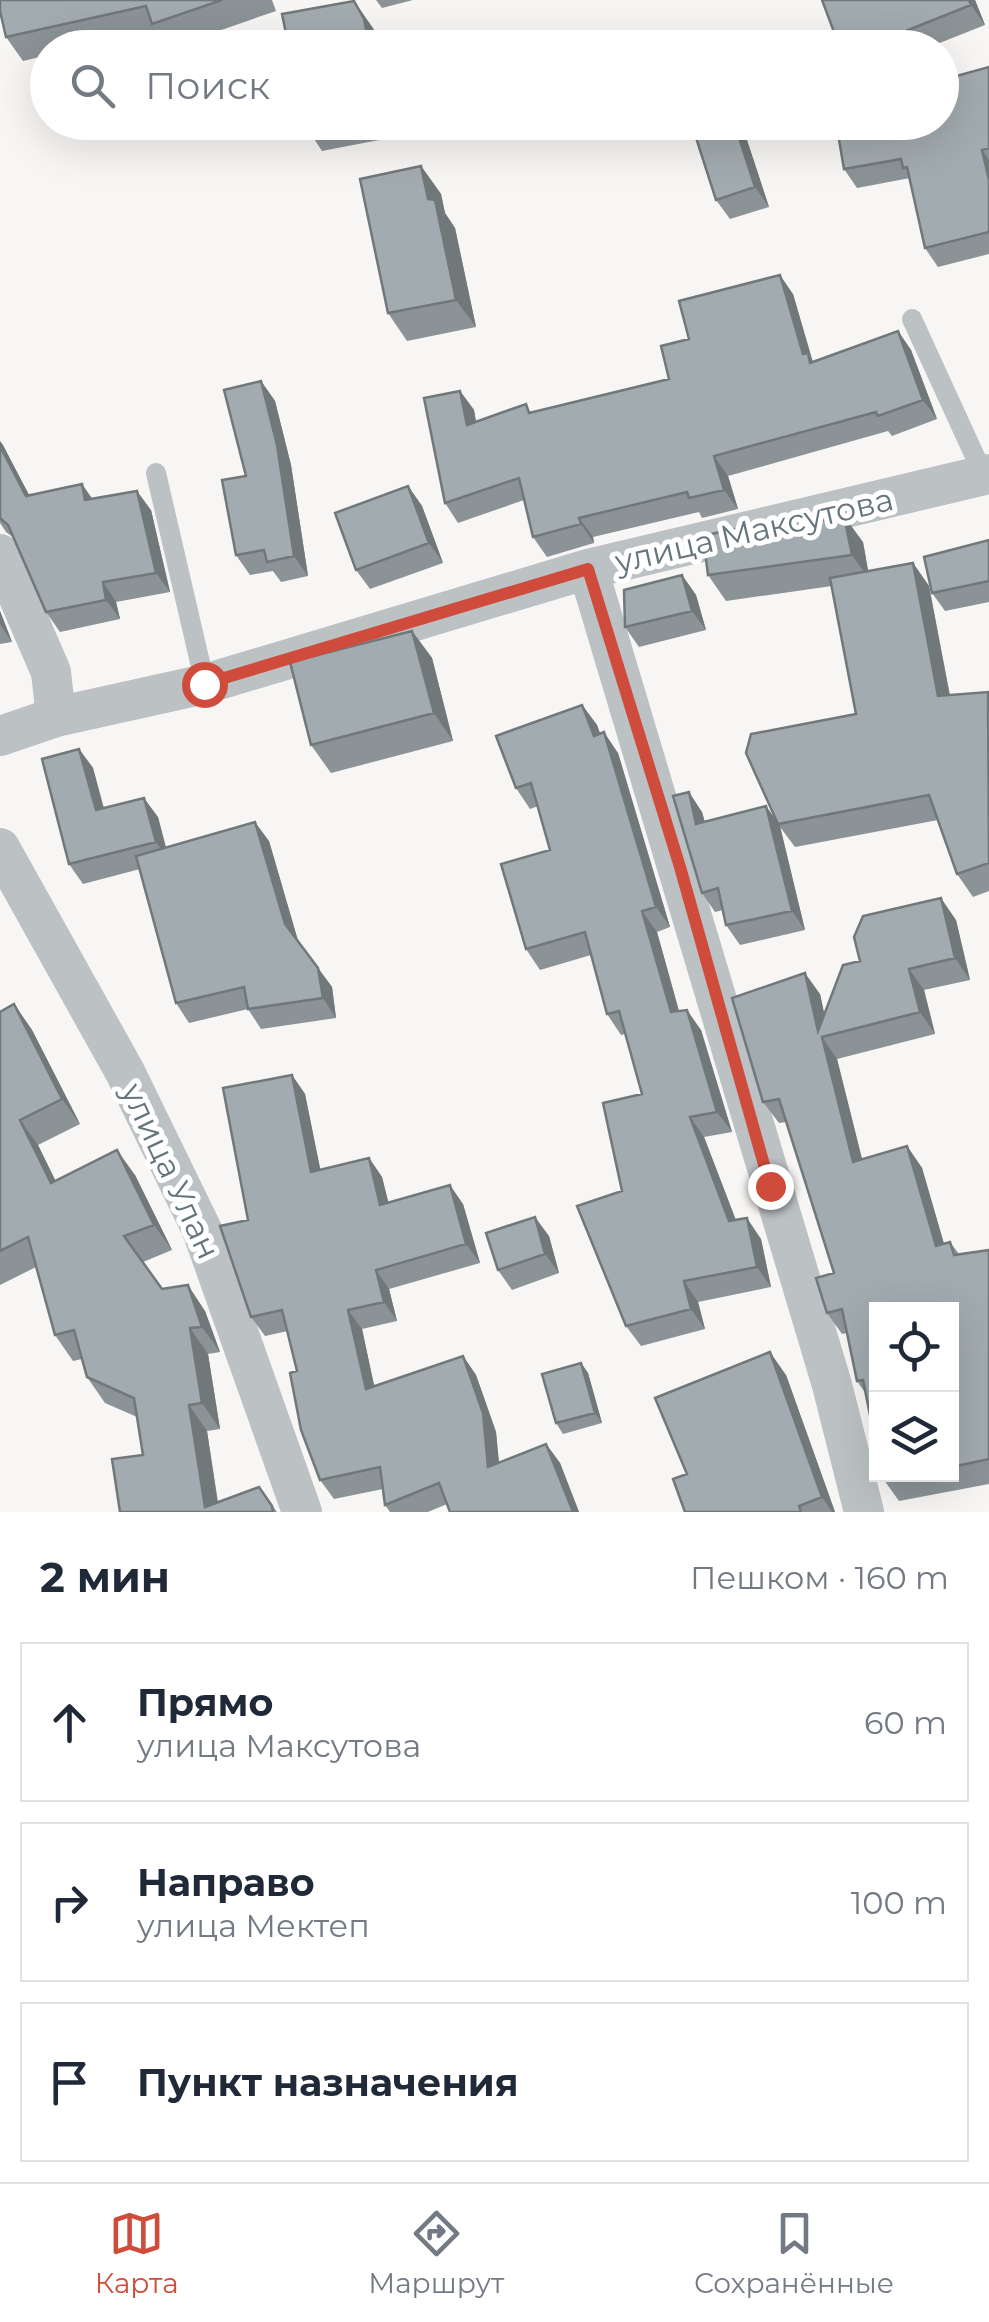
<!DOCTYPE html>
<html lang="ru">
<head>
<meta charset="utf-8">
<style>
  :root { --surface:#fff; --page:#f2f2f3; --text:#1f2937; --muted:#747a83; --line:#e0e1e3; --accent:#cf4c3c }
  body { margin:0; font-family:Montserrat,sans-serif; background:var(--page); color:var(--text) }
  .controls { position:absolute; right:30px; bottom:30px; display:grid; overflow:hidden; border-radius:0px; box-shadow:0 10px 40px #0002 }
  .controls button { width:90px; height:90px; display:grid; place-items:center; padding:0; border:0; border-bottom:2px solid var(--line); background:var(--surface); color:var(--text); font:50px sans-serif }
  .stop { position:absolute; width:30px; height:30px; margin:-22px; border:8px solid #cf4c3c; border-radius:50%; background:#fff }
  .stop.end { background:#cf4c3c; border-color:#fff; box-shadow:0 2px 10px #0008 }
  .list { margin:0; padding:0; list-style:none }
  h2 { display:flex; justify-content:space-between; align-items:center; height:130px; margin:0; padding:0 40px; font-size:42px }
  h2 small { font-size:32px; font-weight:400; color:var(--muted) }
  .list li { display:grid; grid-template-columns:65px 1fr auto; gap:30px; align-items:center; box-sizing:border-box; height:160px; margin:0 20px 20px; padding:0 20px; border:2px solid var(--line); border-radius:0px }
  .list b { display:block; font-size:38px; white-space:nowrap }
  .list p { margin:0; font-size:32px; white-space:nowrap; color:var(--muted) }
  .list em { font-size:32px; font-style:normal; color:var(--muted) }
  .icon { flex:none; width:55px; height:55px; fill:none; stroke:currentColor; stroke-width:2; stroke-linecap:round; stroke-linejoin:round }
  .map { position:relative; flex:none; width:989px; height:1512px; overflow:hidden }
  .search { position:absolute; background:var(--surface); box-shadow:0 10px 40px #0002; left:30px; right:30px; top:30px; height:110px; display:flex; align-items:center; gap:25px; box-sizing:border-box; padding:0 35px; border-radius:55px; color:var(--muted); font-size:38px }
  .sheet { height:670px; background:var(--surface) }
  nav { display:flex; justify-content:space-around; align-items:center; box-sizing:border-box; height:140px; border-top:2px solid var(--line); background:var(--surface); font-size:28px; color:var(--muted) }
  nav a { display:grid; justify-items:center; gap:5px }
  nav .on { color:var(--accent) }
  .map>svg:first-child { display:block }
  .lines { fill:none; stroke-linecap:round; stroke-linejoin:round }
  .lane { stroke:#bcc1c4; stroke-width:20 }
  .street { stroke:#bcc1c4; stroke-width:40 }
  .wall { fill:#8b9396 }
  .shaded-wall { fill:#71787a }
  .building { fill:#a2abaf; stroke:#71787a; stroke-width:2.5 }
  .route { stroke:#cf4c3c; stroke-width:12 }
  .labels { text-anchor:middle; dominant-baseline:central; stroke-width:10; stroke-linejoin:round; paint-order:stroke }
  .street-label { font-size:32px; fill:#65757c; stroke:#fff }
</style>
</head>
<body>
<div class="map">
<svg width="989" height="1512" viewBox="0 0 989 1512">
  <rect width="100%" height="100%" fill="#f7f6f4"/>
  <g class="lines">
    <path class="lane" d="M912 319 984 476
      M156 473 205 684"/>
    <path class="street" d="M0 554 51 672 56 717
      M588 569 832 1385 864 1512
      M0 736 56 717 205 684 588 569 989 474
      M0 848 125 1072 202 1230 302 1512"/>
  </g>
  <path class="wall" d="M0 0H272L276 11 169 48 156 31 82 48H48V55L23 61 6 37Z
    M376 0H413L382 8Z
    M975 0 985 25 927 48H840Z
    M989 67V254L938 267 925 248 910 178 857 188 844 169Z
    M303 122H398L400 136 322 151Z
    M691 122H741L769 207 730 219 716 200Z
    M421 166 441 194 445 213 455 228 476 327 407 341 388 313Z
    M793 294 813 362 898 331 911 350 937 419 892 436 888 431 728 476 738 509 702 518 699 512 593 537 594 543 547 557 533 537 524 500 458 523 445 503 460 391 474 410 476 422 532 412 669 379 689 339Z
    M261 381 275 401 291 465 308 576 281 582 273 571 250 575 236 555 246 476Z
    M0 441 29 495 92 499 151 510 170 592 116 602 120 619 60 632 46 612 14 538 6 532 0 523Z
    M408 486 422 506 443 563 370 589 356 570Z
    M989 540V602L945 611 932 593Z
    M863 542 868 571 913 563 929 586 950 695 989 692V891L973 897 957 874 938 820 795 847 780 827 805 930 740 945 726 925 723 910 715 912 702 893V812L705 822 766 806 778 823 856 714 832 586 726 601 708 575Z
    M682 575 696 595 706 630 639 647 625 627Z
    M0 611 12 642 0 644Z
    M412 631 432 658 453 741 331 773 311 745Z
    M582 705 597 725 600 733 618 753 670 927 657 932 679 1011 701 1030 732 1132 704 1137 736 1220 761 1239 771 1287 698 1302 705 1329 641 1346 626 1326 622 1191 642 1094 625 1034 621 1035 607 1014 591 955 540 970 526 949 550 850 538 806 530 809 516 788Z
    M79 749 93 768 104 808 158 817 166 847 269 841 298 941 332 987 336 1018 261 1029 248 1009 189 1023 176 1003 140 869 83 884 69 864Z
    M956 920 970 980 924 990 935 1034 837 1059 862 1159 907 1146 922 1168 944 1244 950 1242 959 1254 989 1250V1484L899 1501 884 1480 883 1474H952V1310L866 1394 857 1381 847 1333 842 1334 827 1313 834 1273 786 1122 779 1123 763 1102 820 994 824 1014 860 961Z
    M14 1004 32 1030 80 1124 38 1145 55 1181 135 1175 172 1250 143 1262 162 1289 205 1311 220 1352 208 1354 220 1429 207 1431 218 1502 259 1487 277 1512H120L143 1455 137 1417 105 1403 87 1377 82 1359 73 1361 55 1335 36 1267 0 1285V1012Z
    M292 1075 305 1094 320 1170 369 1158 382 1177 388 1203 463 1204 480 1263 389 1289 397 1321 362 1329 374 1386 463 1356 476 1375 496 1432 499 1462 546 1444 560 1463 579 1512H450L447 1504 428 1512H390L385 1505 383 1489 334 1499 320 1480 288 1331 265 1336 251 1317 248 1220Z
    M549 1236 559 1273 512 1290 498 1270Z
    M581 1363 588 1373 602 1423 563 1434 556 1423Z
    M786 1375 835 1512H685L687 1474Z"/>
  <path class="shaded-wall" d="M969 0H975L985 25 971 5Z
    M354 1 373 28 384 48H370Z
    M390 122H398L400 136Z
    M734 122H741L769 207 755 187Z
    M982 150 989 160V180Z
    M421 166 441 194 445 213 455 228 476 327 456 300 428 199Z
    M780 275 793 294 812 360 821 372 803 354Z
    M898 331 911 350 937 419 923 400Z
    M261 381 275 401 291 465 308 576 294 556Z
    M460 391 474 410 480 444 467 425Z
    M0 441 3 445 40 516 26 496 0 446Z
    M714 456 728 476 738 509 724 490Z
    M82 484 96 504 85 500Z
    M408 486 422 506 443 563 429 543Z
    M137 491 151 510 170 592 156 573Z
    M844 516 863 542 870 581 852 555Z
    M579 518 593 537 594 543 581 524Z
    M913 563 929 586 954 719 938 696Z
    M682 575 696 595 706 630 692 611Z
    M103 582 116 602 120 619 106 600Z
    M0 611 12 642 0 624Z
    M412 631 432 658 453 741 434 713Z
    M582 705 597 725 608 756 594 736Z
    M604 732 618 753 670 927 656 907Z
    M79 749 93 768 109 830 96 810Z
    M689 792 702 812 710 844 696 824Z
    M144 798 158 817 169 861 156 842Z
    M766 806 780 826 805 930 792 911Z
    M255 822 269 841 299 944 285 924Z
    M941 898 956 920 970 980 955 958Z
    M642 911 657 932 685 1033 671 1012Z
    M318 968 332 987 336 1018 323 998Z
    M909 969 924 990 935 1034 920 1012Z
    M805 973 820 994 829 1035 818 1031Z
    M14 1004 32 1030 80 1124 62 1099Z
    M687 1010 701 1030 732 1132 717 1112Z
    M822 1037 837 1059 868 1183 853 1162Z
    M292 1075 305 1094 325 1192 311 1172Z
    M690 1117 704 1137 744 1242 729 1221Z
    M20 1120 38 1145 69 1208 51 1183Z
    M907 1146 922 1168 951 1268 936 1246Z
    M117 1150 135 1175 172 1250 154 1225Z
    M369 1158 382 1177 394 1224 380 1205Z
    M450 1185 463 1204 480 1263 466 1244Z
    M535 1217 549 1236 559 1273 545 1254Z
    M747 1218 761 1239 771 1287 757 1267Z
    M376 1270 389 1289 397 1321 384 1302Z
    M684 1281 698 1302 705 1329 691 1309Z
    M188 1285 205 1311 220 1352 202 1327Z
    M348 1310 362 1329 379 1408 366 1389Z
    M190 1328 208 1354 220 1429 202 1403Z
    M770 1352 786 1375 835 1512H832L822 1497Z
    M463 1356 476 1375 496 1432 501 1486 488 1467Z
    M581 1363 588 1373 602 1423 595 1413Z
    M189 1405 207 1431 219 1512 205 1507Z
    M546 1444 560 1463 579 1512H573Z"/>
  <path class="building" d="M0 0H222L152 24 146 6 6 37 0 11Z
    M822 0H969L971 5 863 48H840Z
    M354 1 364 19 370 48H289L282 14Z
    M989 67V148L982 150 989 180V232L925 248 907 167 903 168 901 159 844 169 836 122H942V80Z
    M691 122H734L755 187 716 200Z
    M421 166 428 199 435 200 456 300 388 313 360 179Z
    M780 275 803 354 808 353 810 363 898 331 923 400 878 416 876 412 714 456 724 490 689 498 687 492 579 518 581 524 533 537 519 478 445 503 424 398 460 391 467 425 526 404 529 413 669 379 661 346 689 339 679 301Z
    M261 381 277 445 294 556 267 562 264 550 236 555 222 480 246 476 224 390Z
    M0 446 26 496 82 484 85 500 137 491 156 573 103 582 106 600 46 612 8 525 0 518Z
    M408 486 429 543 356 570 335 513Z
    M844 516 852 555 708 575 703 536 733 529 775 530Z
    M989 540V581L932 593 924 557Z
    M913 563 938 696 988 692 989 863 957 874 929 795 778 824 746 753 751 734 856 714 830 578Z
    M682 575 692 611 625 627 624 590Z
    M412 631 434 713 311 745 290 662Z
    M582 705 594 736 604 732 656 907 642 911 671 1012 687 1010 717 1112 690 1117 729 1221 747 1218 757 1267 684 1281 691 1309 626 1326 577 1206 622 1191 603 1103 642 1094 619 1011 607 1014 585 932 526 949 501 864 550 850 531 783 516 788 496 736Z
    M79 749 96 810 144 798 156 842 69 864 42 759Z
    M689 792 696 824 766 806 792 911 726 925 718 888 702 893 673 796Z
    M255 822 285 924 318 968 323 998 248 1009 244 987 176 1003 136 856Z
    M941 898 955 958 909 969 920 1012 822 1037 853 1162 907 1146 936 1246 950 1242 954 1255 989 1250V1459L952 1467V1310H876V1445L863 1380 857 1381 842 1309 827 1313 816 1278 834 1273 779 1099 763 1102 732 998 805 973 818 1031 843 965 860 961 854 937 863 916Z
    M14 1004 62 1099 20 1120 51 1183 117 1150 154 1225 124 1236 162 1289 188 1285 202 1327 190 1328 202 1403 189 1405 205 1507 259 1487 272 1506 273 1512H120L112 1459 143 1455 134 1398 87 1377 74 1330 55 1335 28 1237 0 1251V1012Z
    M292 1075 311 1172 369 1158 380 1205 450 1185 466 1244 376 1270 384 1302 348 1310 366 1389 463 1356 483 1413 488 1467 546 1444 573 1512H450L439 1483 385 1505 380 1467 320 1480 301 1430 290 1373 297 1371 282 1310 251 1317 220 1226 248 1220 223 1088Z
    M535 1217 545 1254 498 1270 486 1233Z
    M770 1352 822 1497 799 1506 801 1512H685L673 1479 687 1474 655 1398Z
    M581 1363 595 1413 556 1423 542 1374Z
    M883 1474H911L884 1480Z"/>
  <g class="lines">
    <path class="route" d="M204 684 588 569 680 867 770 1186"/>
  </g>
  <g class="labels">
    <g class="street-label">
      <text transform="translate(754 530) rotate(-13)">улица Максутова</text>
      <text transform="translate(171 1171) rotate(65)">улица Улан</text>
    </g>
  </g>
</svg>
<div class="controls">
<button><svg class="icon" aria-label="locate" viewBox="0 0 24 24"><circle cx="12" cy="12" r="6"/><path d="M12 2v4M12 18v4M2 12h4M18 12h4"/></svg></button>
<button><svg class="icon" aria-label="layers" viewBox="0 0 24 24"><path d="M12 4l9 5-9 5-9-5zM3 14l9 5 9-5"/></svg></button>
</div>
<div class="stop" style="left:204px;top:684px"></div>
<div class="stop end" style="left:770px;top:1186px"></div>
<div class="search"><svg class="icon" aria-label="search" viewBox="0 0 24 24"><circle cx="10" cy="10" r="6"/><path d="M15 15l6 6"/></svg>Поиск</div>
</div>
<section class="sheet">
<h2>2 мин<small>Пешком · 160 m</small></h2>
<ul class="list">
<li><svg class="icon" aria-label="ahead" viewBox="0 0 24 24"><path d="M12 20V5M6 11l6-6 6 6"/></svg><div><b>Прямо</b><p>улица Максутова</p></div><em>60 m</em></li>
<li><svg class="icon" aria-label="right" viewBox="0 0 24 24"><path d="M7 20v-9h11M14 6l5 5-5 5"/></svg><div><b>Направо</b><p>улица Мектеп</p></div><em>100 m</em></li>
<li><svg class="icon" aria-label="arrive" viewBox="0 0 24 24"><path d="M6 21V4h12l-3 4 3 4H6"/></svg><div><b>Пункт назначения</b></div></li>
</ul>
</section>
<nav>
<a class="on"><svg class="icon" aria-label="map" viewBox="0 0 24 24"><path d="M3 6l6-2 6 2 6-2v14l-6 2-6-2-6 2zM9 4v14M15 6v14"/></svg>Карта</a>
<a><svg class="icon" aria-label="directions" viewBox="0 0 24 24"><path d="M12 3l9 9-9 9-9-9zM9 14v-3h6M13 9l2 2-2 2"/></svg>Маршрут</a>
<a><svg class="icon" aria-label="saved" viewBox="0 0 24 24"><path d="M7 4h10v16l-5-4-5 4z"/></svg>Сохранённые</a>
</nav>
</body>
</html>
